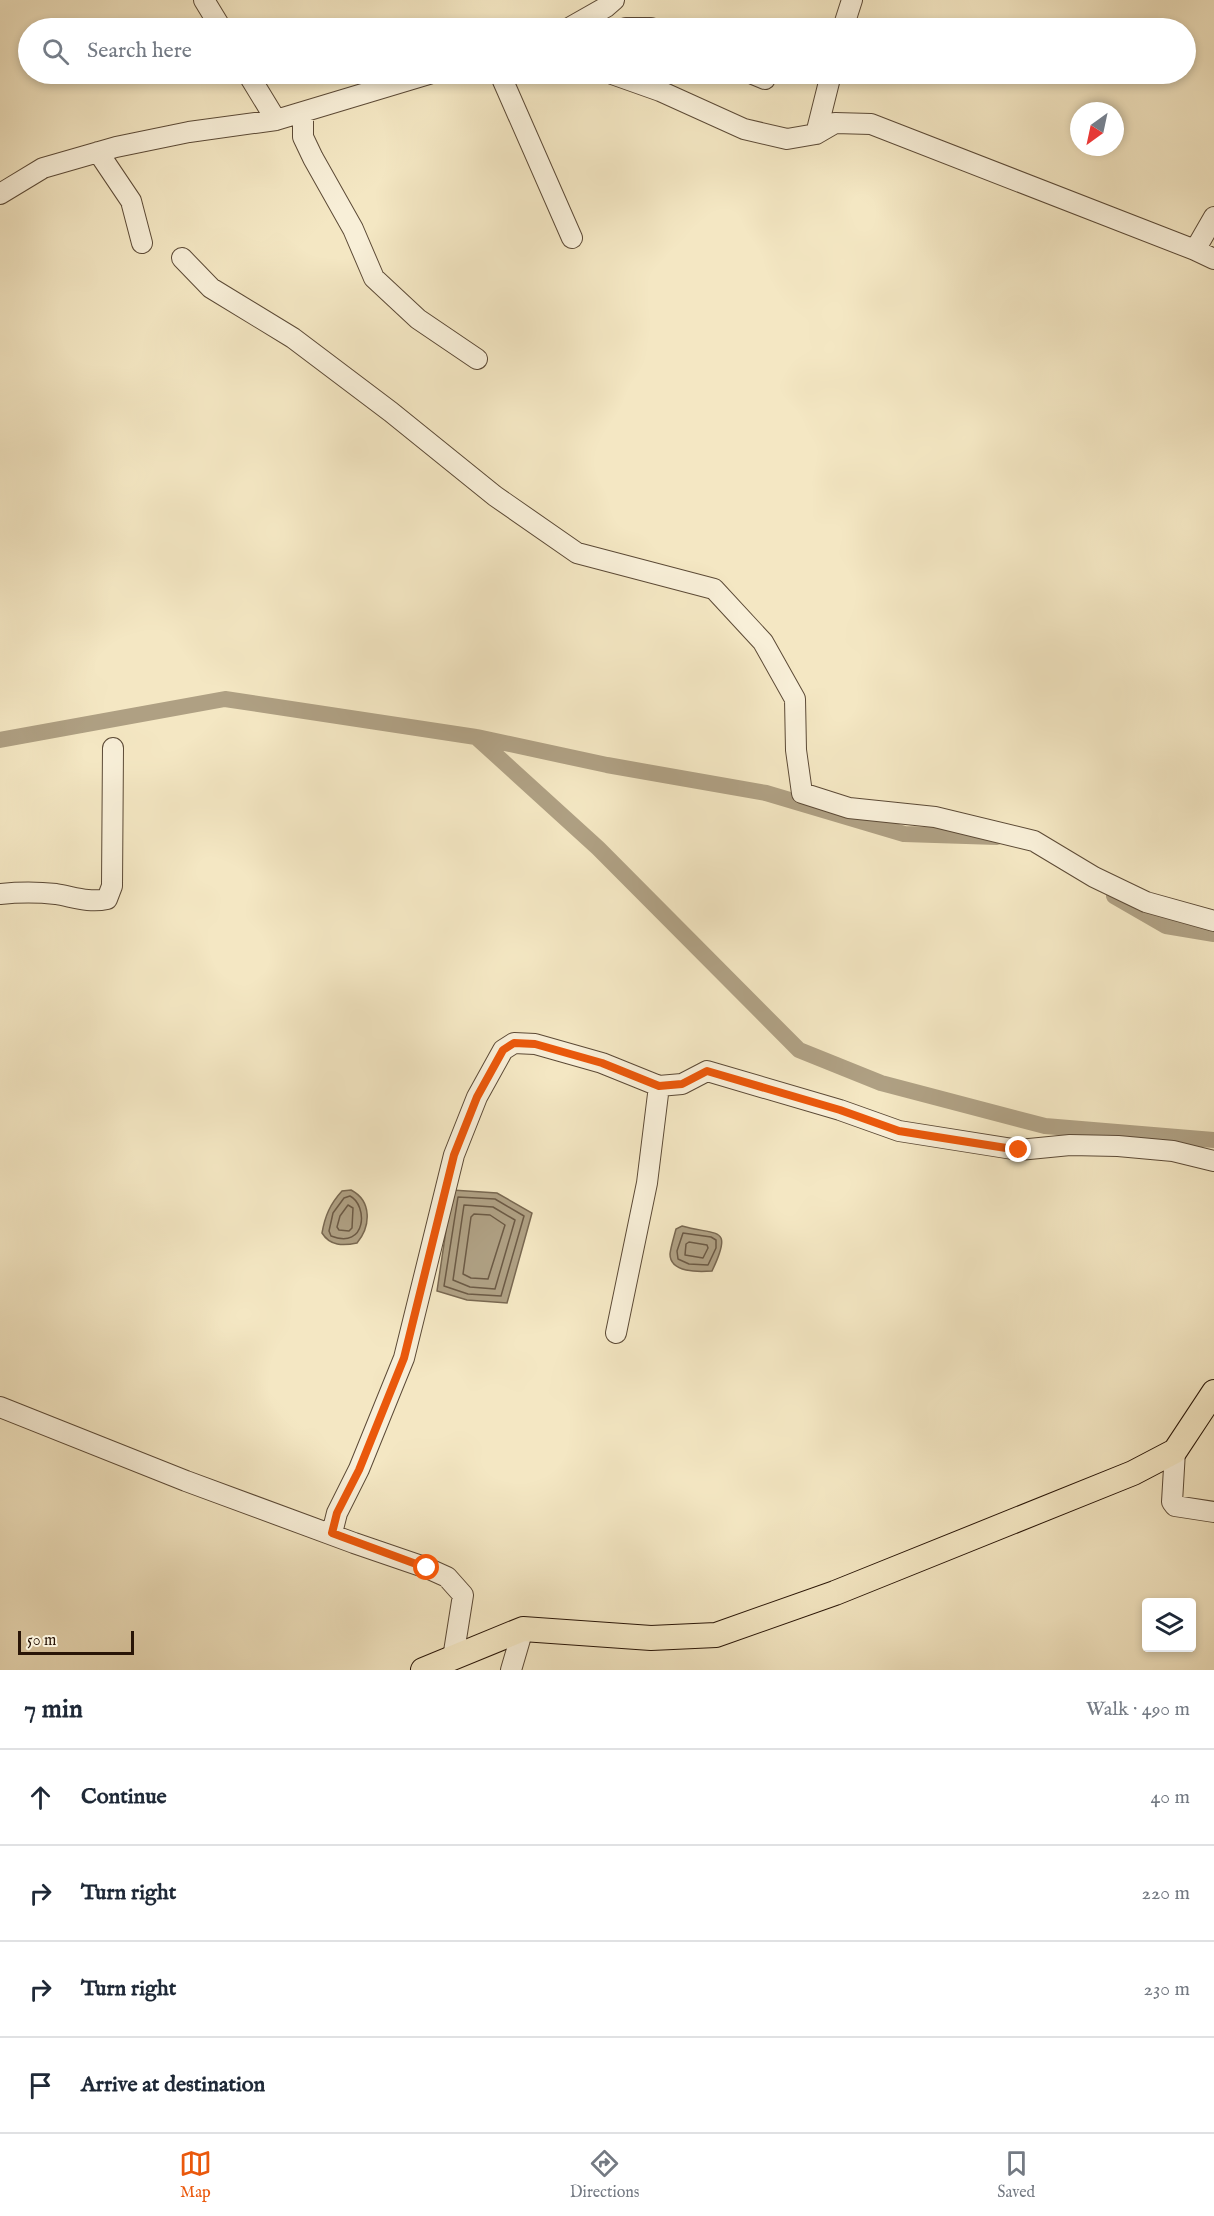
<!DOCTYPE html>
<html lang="en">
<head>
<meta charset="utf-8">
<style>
  :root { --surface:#fff; --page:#f2f2f3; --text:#1f2937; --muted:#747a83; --line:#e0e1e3; --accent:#ea580c }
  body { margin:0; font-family:"IM FELL English",serif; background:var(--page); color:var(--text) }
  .controls { position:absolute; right:18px; bottom:18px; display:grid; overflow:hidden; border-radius:6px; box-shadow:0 3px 9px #0003 }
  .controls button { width:54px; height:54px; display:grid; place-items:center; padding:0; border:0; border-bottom:2px solid var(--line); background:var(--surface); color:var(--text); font:30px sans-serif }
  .compass { position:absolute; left:1070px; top:102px; width:54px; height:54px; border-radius:50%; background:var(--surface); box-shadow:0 3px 9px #0003; rotate:213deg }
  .scale { position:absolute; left:18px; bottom:15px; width:116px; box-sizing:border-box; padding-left:6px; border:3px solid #291507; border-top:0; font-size:16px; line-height:21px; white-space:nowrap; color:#291507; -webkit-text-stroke:4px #f8efd8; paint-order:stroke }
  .stop { position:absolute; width:18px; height:18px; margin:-14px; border:4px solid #ea580c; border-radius:50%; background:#fff }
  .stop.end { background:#ea580c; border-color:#fff; box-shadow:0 2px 6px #0008 }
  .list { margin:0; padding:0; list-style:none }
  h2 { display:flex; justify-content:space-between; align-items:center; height:78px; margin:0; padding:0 24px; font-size:26px }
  h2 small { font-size:20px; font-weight:400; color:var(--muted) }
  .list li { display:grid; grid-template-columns:39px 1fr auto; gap:18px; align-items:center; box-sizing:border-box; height:96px; padding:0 24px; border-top:2px solid var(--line) }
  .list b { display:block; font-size:22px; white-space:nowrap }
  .list em { font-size:20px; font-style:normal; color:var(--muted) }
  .icon { flex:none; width:33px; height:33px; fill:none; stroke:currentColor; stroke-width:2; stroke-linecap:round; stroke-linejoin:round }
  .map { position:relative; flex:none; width:1214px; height:1670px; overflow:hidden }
  .search { position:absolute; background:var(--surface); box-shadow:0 3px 9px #0003; left:18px; right:18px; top:18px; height:66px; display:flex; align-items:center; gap:15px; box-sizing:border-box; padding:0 21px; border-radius:33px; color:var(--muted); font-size:22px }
  .sheet { height:462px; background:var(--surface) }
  nav { display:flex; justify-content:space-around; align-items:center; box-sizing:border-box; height:84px; border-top:2px solid var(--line); background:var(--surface); font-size:16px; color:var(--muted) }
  nav a { display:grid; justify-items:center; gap:3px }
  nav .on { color:var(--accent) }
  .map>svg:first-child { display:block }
  .water { fill:#afa083; stroke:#796851; stroke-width:1.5 }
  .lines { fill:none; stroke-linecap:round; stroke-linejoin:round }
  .shore { stroke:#6c5a45; stroke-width:1.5 }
  .canal { stroke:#afa083; stroke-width:16 }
  .minor-casing { stroke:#5c4a36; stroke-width:22 }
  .major-casing { stroke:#291507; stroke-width:26 }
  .minor { stroke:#f8efd8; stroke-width:20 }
  .major { stroke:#f4e7c3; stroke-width:24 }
  .route { stroke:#ea580c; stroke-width:8 }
</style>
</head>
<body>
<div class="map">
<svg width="1214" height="1670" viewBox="0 0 1214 1670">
  <rect width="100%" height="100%" fill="#f4e7c3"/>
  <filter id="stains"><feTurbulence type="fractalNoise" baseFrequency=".00333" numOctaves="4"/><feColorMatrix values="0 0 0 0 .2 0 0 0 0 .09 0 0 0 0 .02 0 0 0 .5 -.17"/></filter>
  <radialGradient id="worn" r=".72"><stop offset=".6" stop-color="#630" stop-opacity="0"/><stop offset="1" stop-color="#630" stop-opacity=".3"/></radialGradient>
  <path class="water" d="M351 1190C372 1201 371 1226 357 1243 343 1246 330 1246 322 1233 325 1216 330 1204 342 1191Z
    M452 1190 497 1193 532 1213 507 1303 467 1300 437 1291Z
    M682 1226C717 1236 734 1225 712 1271 699 1272 670 1273 670 1254 671 1246 674 1237 676 1229Z"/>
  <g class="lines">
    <path class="shore" d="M350 1196C368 1205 367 1250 331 1236L329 1231 333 1213 344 1198Z
      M458 1197 495 1199 524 1216 501 1296 468 1294 444 1286Z
      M348 1205 353 1208 352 1228 349 1231 339 1230 337 1227 340 1216Z
      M464 1205 493 1207 515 1220 495 1289 470 1287 453 1280Z
      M474 1214 490 1215 505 1225 488 1279 471 1278 463 1274 471 1217Z
      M683 1233 711 1237 716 1240V1248L708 1265 689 1264 678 1259 677 1251Z
      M689 1242 707 1245 708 1248 703 1258 685 1255 686 1244Z"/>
    <path class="canal" d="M477 737 607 765 766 793 904 834 997 837
      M0 740 225 699 476 737 598 848 799 1050 881 1083 1045 1126 1214 1140
      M1114 896 1166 926 1214 934"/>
    <g class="minor-casing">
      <path id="minor" d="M204 0 221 28
        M569 28 606 7 614 0
        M626 28H651
        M843 28 852 0
        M248 74 276 120
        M500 74 572 238
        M612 74 660 91 744 129 787 139 816 134 835 123 871 124 1195 250 1214 259
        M753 74 765 79
        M303 113V137L313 158 353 229 374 278 418 319 477 359
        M816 134 831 74
        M98 152 131 201 142 243
        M0 194 43 168 116 147 189 132 276 120 429 74
        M1195 250 1214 217
        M182 258 211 288 293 338 391 412 495 496 577 553 714 589 763 642 795 699 796 750 802 793 849 808 935 817 1034 841 1094 877 1146 902 1214 921
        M0 894C19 892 38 892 56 894 74 897 89 903 107 899L112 886 113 748
        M616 1333 647 1183 659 1086 682 1084 707 1071 840 1110 899 1131 1019 1150 1070 1145 1118 1146 1173 1151 1214 1161
        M0 1407 186 1481 354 1543 427 1568 447 1577 463 1595 453 1658
        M1175 1451 1172 1502 1175 1506 1214 1512
        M332 1533 337 1513 359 1469 404 1358 454 1155 477 1097 503 1050 514 1043 535 1044 602 1063 659 1086
        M511 1670 523 1629"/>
    </g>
    <g class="major-casing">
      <path id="major" d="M423 1670 523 1629 651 1638 716 1635 835 1593 1133 1473 1175 1451 1214 1392"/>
    </g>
    <use href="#minor" class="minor"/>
    <use href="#major" class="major"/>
  </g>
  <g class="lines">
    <path class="route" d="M427 1568 332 1533 337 1513 359 1470 404 1358 454 1155 477 1097 503 1050 514 1043 535 1044 602 1063 659 1086 682 1084 707 1071 840 1110 899 1131 1019 1150"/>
  </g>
  <rect width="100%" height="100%" filter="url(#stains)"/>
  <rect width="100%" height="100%" fill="url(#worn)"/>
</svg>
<div class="controls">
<button><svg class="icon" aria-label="layers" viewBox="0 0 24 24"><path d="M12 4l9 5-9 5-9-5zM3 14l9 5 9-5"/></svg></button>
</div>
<svg class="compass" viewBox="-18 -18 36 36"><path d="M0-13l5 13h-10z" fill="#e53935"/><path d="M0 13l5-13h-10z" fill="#747a83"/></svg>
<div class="scale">50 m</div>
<div class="stop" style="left:427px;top:1568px"></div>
<div class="stop end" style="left:1019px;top:1150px"></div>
<div class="search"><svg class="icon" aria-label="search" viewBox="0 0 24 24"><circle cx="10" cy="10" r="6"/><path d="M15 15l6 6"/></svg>Search here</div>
</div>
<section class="sheet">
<h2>7 min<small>Walk · 490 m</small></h2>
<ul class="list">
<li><svg class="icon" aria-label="ahead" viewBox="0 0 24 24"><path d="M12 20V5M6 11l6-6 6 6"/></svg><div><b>Continue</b></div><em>40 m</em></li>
<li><svg class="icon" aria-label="right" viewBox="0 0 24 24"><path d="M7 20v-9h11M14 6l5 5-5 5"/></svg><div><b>Turn right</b></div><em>220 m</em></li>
<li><svg class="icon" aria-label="right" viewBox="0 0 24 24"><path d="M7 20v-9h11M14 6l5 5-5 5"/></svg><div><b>Turn right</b></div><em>230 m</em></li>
<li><svg class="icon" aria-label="arrive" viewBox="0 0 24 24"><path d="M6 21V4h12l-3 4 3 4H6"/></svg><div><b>Arrive at destination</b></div></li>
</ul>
</section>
<nav>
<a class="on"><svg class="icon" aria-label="map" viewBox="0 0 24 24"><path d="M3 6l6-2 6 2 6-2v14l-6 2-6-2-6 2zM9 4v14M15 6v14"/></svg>Map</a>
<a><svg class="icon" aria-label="directions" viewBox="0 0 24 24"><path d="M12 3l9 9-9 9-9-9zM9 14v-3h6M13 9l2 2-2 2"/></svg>Directions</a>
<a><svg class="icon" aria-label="saved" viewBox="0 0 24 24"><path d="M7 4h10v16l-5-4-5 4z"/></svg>Saved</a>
</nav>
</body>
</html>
